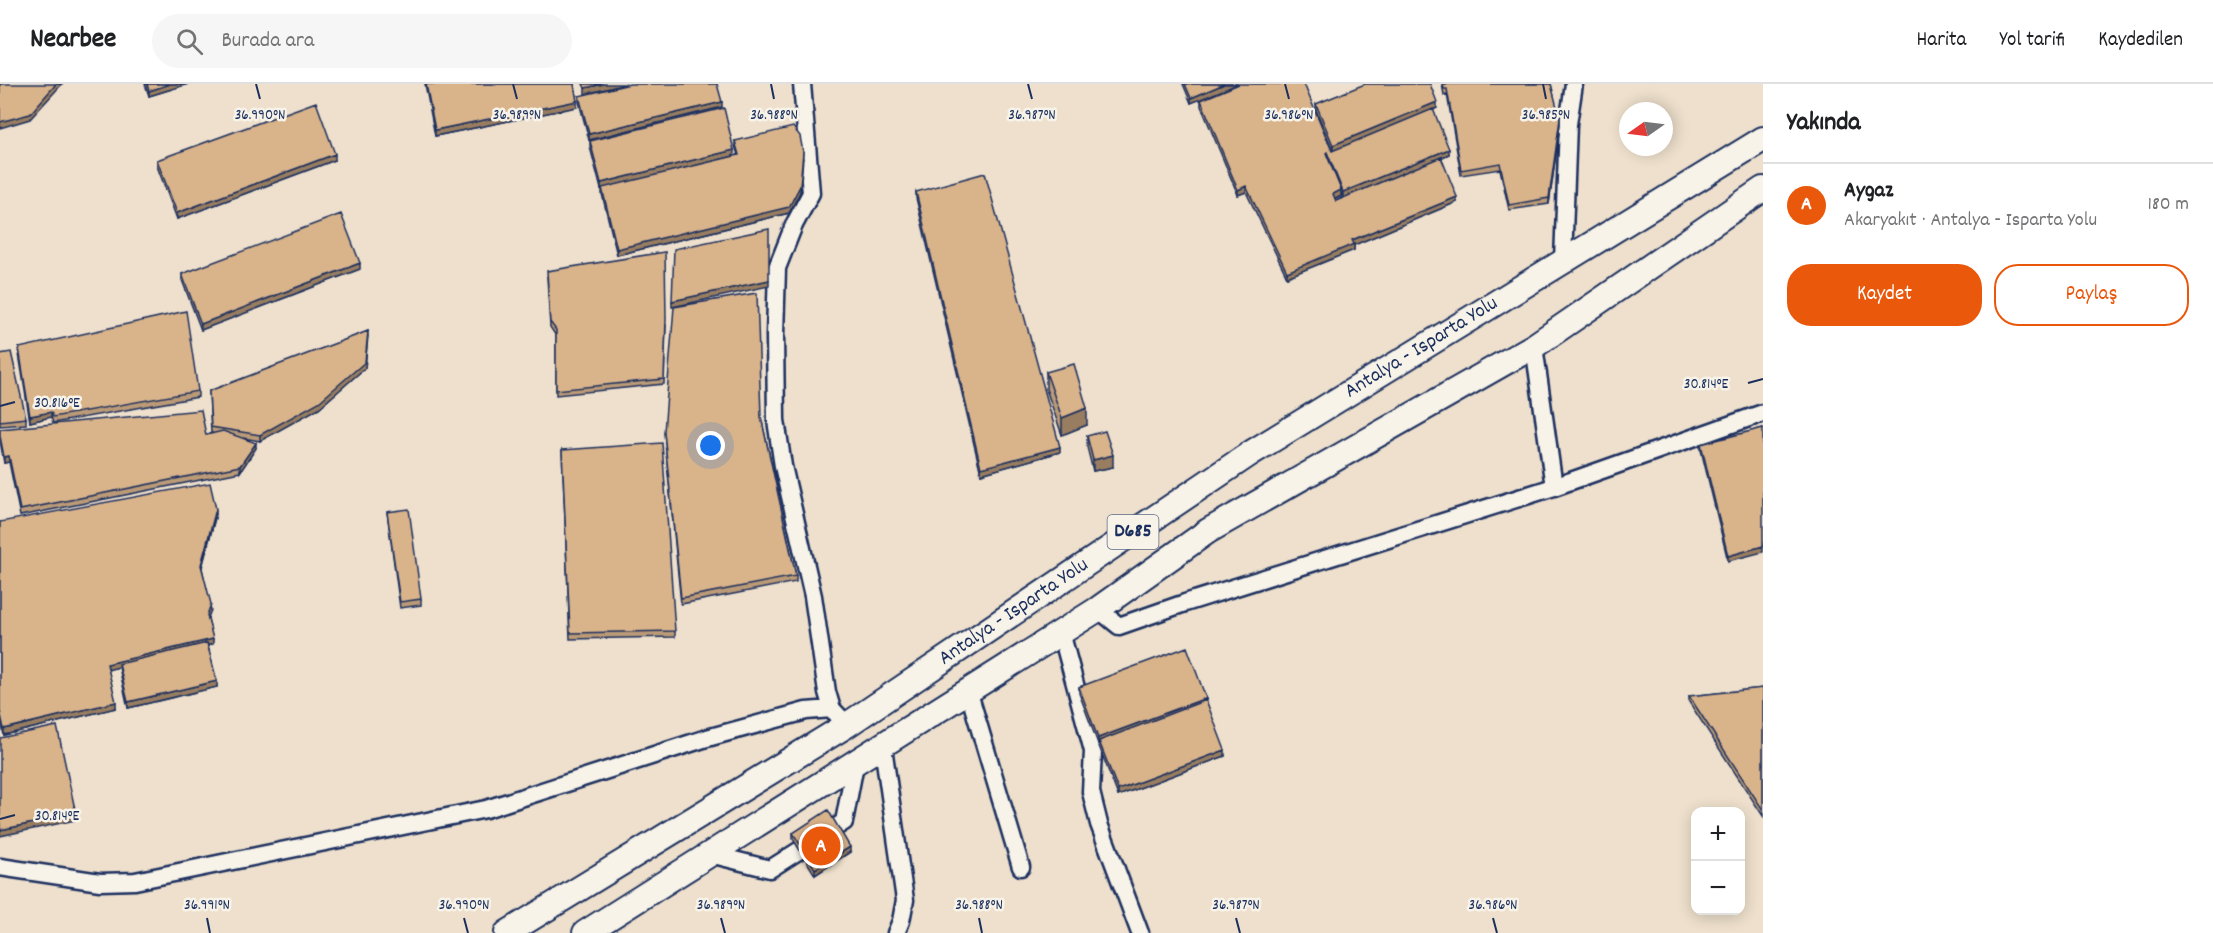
<!DOCTYPE html>
<html lang="tr">
<head>
<meta charset="utf-8">
<style>
  :root { --surface:#fff; --page:#f6f6f6; --text:#202124; --muted:#757577; --line:#e0e0e0; --accent:#ea580c }
  body { margin:0; font-family:Dekko,sans-serif; background:var(--page); color:var(--text) }
  .controls { position:absolute; right:18px; bottom:18px; display:grid; overflow:hidden; border-radius:12px; box-shadow:0 3px 15px #0003 }
  .controls button { width:54px; height:54px; display:grid; place-items:center; padding:0; border:0; border-bottom:2px solid var(--line); background:var(--surface); color:var(--text); font:30px sans-serif }
  .compass { position:absolute; left:1619px; top:18px; width:54px; height:54px; border-radius:50%; background:var(--surface); box-shadow:0 3px 15px #0003; rotate:256deg }
  .you { position:absolute; left:711px; top:362px; width:21px; height:21px; margin:-15px; border:4px solid #fff; border-radius:50%; background:#1a73e8; box-shadow:0 0 0 9px #1a73e833 }
  .badge { display:grid; place-items:center; width:39px; height:39px; border-radius:50%; background:var(--accent); color:#fff; font-size:20px; font-weight:700 }
  .pin { position:absolute; translate:-50% -50%; border:3px solid #fff; box-shadow:0 2px 6px #0006 }
  .list { margin:0; padding:0; list-style:none }
  h2 { display:flex; justify-content:space-between; align-items:center; height:78px; margin:0; padding:0 24px; font-size:26px }
  h2 small { font-size:20px; font-weight:400; color:var(--muted) }
  .list li { display:grid; grid-template-columns:39px 1fr auto; gap:18px; align-items:center; box-sizing:border-box; height:84px; padding:0 24px; border-top:2px solid var(--line) }
  .list b { display:block; font-size:22px; white-space:nowrap }
  .list p { margin:0; font-size:20px; white-space:nowrap; color:var(--muted) }
  .list em { font-size:20px; font-style:normal; color:var(--muted) }
  .actions { display:flex; gap:12px; padding:18px 24px }
  .actions a { flex:1; padding:14px 0; border:2px solid var(--accent); border-radius:24px; text-align:center; font-size:21px; color:var(--accent) }
  .actions .main { background:var(--accent); color:#fff }
  .icon { flex:none; width:33px; height:33px; fill:none; stroke:currentColor; stroke-width:2; stroke-linecap:round; stroke-linejoin:round }
  .map { position:relative; flex:none; width:1763px; height:849px; overflow:hidden }
  header { display:flex; align-items:center; gap:36px; box-sizing:border-box; height:84px; padding:0 30px; background:var(--surface); border-bottom:2px solid var(--line) }
  header strong { font-size:28px }
  nav { display:flex; gap:33px; margin-inline-start:auto; font-size:21px }
  .search { width:420px; height:54px; background:var(--page); display:flex; align-items:center; gap:15px; box-sizing:border-box; padding:0 21px; border-radius:33px; color:var(--muted); font-size:22px }
  main { display:flex }
  aside { flex:1; background:var(--surface) }
  .map>svg:first-child { display:block }
  .lines { fill:none; stroke-linecap:round; stroke-linejoin:round }
  .minor-casing { stroke:#1b2f5e; stroke-width:21 }
  .highway-casing { stroke:#1b2f5e; stroke-width:28 }
  .minor { stroke:#f7f3e8; stroke-width:16 }
  .highway { stroke:#f7f3e8; stroke-width:24 }
  .wall { fill:#bb9a77; stroke:#1b2f5e; stroke-width:1.5; fill-rule:evenodd }
  .shaded-wall { fill:#987d61; stroke:#1b2f5e; stroke-width:1.5 }
  .building { fill:#d9b38a; stroke:#1b2f5e; stroke-width:1.5 }
  .ticks { fill:none; stroke:#1b2f5e; stroke-width:2 }
  .labels { text-anchor:middle; dominant-baseline:central; stroke-width:5; stroke-linejoin:round; paint-order:stroke }
  .shield { fill:#f7f3e8; stroke:#5d6a87; stroke-width:1.5 }
  .shield-label { font-size:20px; font-weight:bold; fill:#1b2f5e }
  .street-label { font-size:21px; fill:#1b2f5e; stroke:#f7f3e8 }
  .ticks-label { font-size:15px; text-anchor:middle; fill:#1b2f5e; stroke:#f7f3e8; stroke-width:5; stroke-linejoin:round; paint-order:stroke }
</style>
</head>
<body>
<header>
<strong>Nearbee</strong>
<div class="search"><svg class="icon" aria-label="search" viewBox="0 0 24 24"><circle cx="10" cy="10" r="6"/><path d="M15 15l6 6"/></svg>Burada ara</div>
<nav><a>Harita</a><a>Yol tarifi</a><a>Kaydedilen</a></nav>
</header>
<main>
<div class="map">
<svg width="1763" height="849" viewBox="0 0 1763 849">
  <rect width="100%" height="100%" fill="#eee0cc"/>
  <filter id="ink" filterUnits="userSpaceOnUse"><feTurbulence type="fractalNoise" baseFrequency=".0167" numOctaves="2"/><feDisplacementMap in="SourceGraphic" scale="12" xChannelSelector="R" yChannelSelector="G"/><feConvolveMatrix kernelMatrix="1 2 1 2 8 2 1 2 1" color-interpolation-filters="sRGB"/></filter>
  <g filter="url(#ink)">
    <g class="lines">
      <g class="minor-casing">
        <path id="minor" d="M802 0 811 109 794 141 777 184 775 251 776 336 783 382 813 512 827 608 832 625
          M1563 177 1568 40 1574 0
          M1534 262 1554 403
          M1098 525 1119 542 1185 519 1554 403 1763 329
          M1061 548 1093 667 1091 708 1099 740 1140 849
          M969 609 1021 783
          M883 663 905 816 901 837 896 849
          M710 770 770 785 844 738 855 680
          M0 783 100 798 135 797 486 725 707 654 806 627 832 625 847 641"/>
      </g>
      <g class="highway-casing">
        <g id="highway">
          <path id="s1" d="M507 849 847 641 1251 369 1763 55"/>
          <path d="M585 849 1098 525 1208 447 1534 262 1763 105"/>
        </g>
      </g>
      <use href="#minor" class="minor"/>
      <use href="#highway" class="highway"/>
    </g>
    <path class="wall" d="M145 0H188L149 12Z
      M425 0H574L577 23 435 52Z
      M1183 0H1238L1191 19Z
      M1442 0H1551L1560 40 1549 120 1509 126 1500 85 1461 91 1447 10 1444 11Z
      M579 12 722 23 589 56 579 18Z
      M1201 16 1332 67 1333 66 1316 26V20L1437 24 1433 26 1449 70 1441 74 1457 118 1354 161V166L1287 193 1246 108 1238 111 1201 22ZM1341 108 1343 113 1336 117 1335 115 1341 112Z
      M590 57 734 72 738 71 735 62V57L803 74 800 108 789 129 617 171 602 110V105H601L590 63Z
      M157 76H335L177 135 157 82Z
      M916 108 1060 368 981 390 916 114Z
      M360 185 201 246 182 196V190Z
      M547 193 666 241 664 300 556 311V252L550 243Z
      M368 252 365 284 319 324 260 357 243 354 256 364 240 388 20 432 9 378 4 379 0 357V345L206 351 213 349H211L209 307Z
      M19 264 198 307V313L53 339 51 333 30 338 19 270Z
      M0 270 26 334V340L0 342Z
      M1046 288 1087 341 1062 351 1046 305Z
      M761 333 796 492V498L681 520 664 348Z
      M1763 344 1728 477 1701 366V360Z
      M1087 352 1113 383 1093 387 1087 363Z
      M562 366 675 547V553L570 555Z
      M387 428 421 515V521L400 524Z
      M216 430 202 484 211 526 208 534 213 560 208 561 217 603 128 624 119 583 108 585 116 624 4 651 0 633V438Z
      M1079 603 1206 617 1225 672 1118 712 1099 662V659L1098 660 1079 609Z
      M1763 604V732L1689 618V612Z
      M793 749 850 768 815 791 793 755Z"/>
    <path class="shaded-wall" d="M56 0H62L30 35 0 44V38Z
      M170 0H188L149 12V7Z
      M603 0H626L585 10V4Z
      M1224 0H1238L1191 19V14Z
      M577 17V23L435 52V46Z
      M722 18V23L589 56V50Z
      M1437 18V24L1333 67V61Z
      M1560 35V40L1549 120V114Z
      M1449 65V70L1343 114V108Z
      M734 66V72L601 105V99Z
      M803 68 800 108 789 129 617 171V165Z
      M335 70V76L177 135V129Z
      M1246 102V108L1238 111V106Z
      M1341 106V112L1333 116V110Z
      M1457 113V118L1354 161V166L1287 193V188L1352 156Z
      M360 179V185L201 246V240Z
      M769 196V202L672 223V217Z
      M368 247 365 284 319 324 260 357V351Z
      M1087 324V341L1062 351V334Z
      M51 328V333L30 338V332Z
      M256 359V364L240 388V382Z
      M1060 363V368L981 390V384Z
      M1113 371V383L1093 387V376Z
      M9 372V378L4 379V373Z
      M216 425V430L201 486V481Z
      M1763 462V468L1728 477V472Z
      M213 555V560L107 586V580Z
      M217 597V603L128 624V618Z
      M1206 614V620L1099 657V659L1098 660V654Z
      M116 618V624L4 651V645Z
      M1225 666V672L1118 712V706Z
      M76 730V736L0 752V746Z
      M850 763V768L815 791V785Z"/>
    <path class="building" d="M0 0H56L30 30 0 38Z
      M147 0H170L149 7Z
      M426 0H574L577 17 435 46Z
      M583 0H603L585 4Z
      M630 0H717L722 18 589 50 579 12Z
      M1185 0H1224L1191 14Z
      M1239 0H1304L1332 67 1433 25 1449 65 1343 108 1327 68 1326 69 1341 106 1333 110 1336 117 1441 73 1457 113 1352 156 1354 160 1287 188 1246 102 1238 106 1201 16Z
      M1365 0H1430L1437 18 1333 61 1316 20Z
      M1443 0H1551L1560 35 1549 114 1509 121 1500 79 1461 86 1447 5H1444Z
      M316 18 335 70 177 129 157 76Z
      M724 24 734 66 601 99 590 57Z
      M793 43 800 52 803 68 800 102 789 123 617 165 602 104 739 71 735 57Z
      M985 89 1060 363 981 384 916 108Z
      M341 130 360 179 201 240 182 190Z
      M769 145V196L672 217 674 165Z
      M665 168 666 235 664 295 556 306V246L550 238 547 187Z
      M757 209 761 333 796 492 681 514 664 348 674 223Z
      M186 227 198 307 53 333 51 328 30 332 19 264Z
      M368 247 365 278 319 318 260 351 211 343 209 307Z
      M11 268 26 334 0 337V270Z
      M1074 280 1087 324 1062 334 1046 288Z
      M201 326 206 351 223 347 256 359 240 382 20 426 9 372 4 373 0 352V345Z
      M1763 344V462L1728 472 1701 360Z
      M1105 347 1113 371 1093 376 1087 352Z
      M662 359 675 547 570 549 562 366Z
      M210 399 216 425 201 481 211 520 207 531 213 555 107 580 116 618 4 645 0 627V438Z
      M409 425 421 515 400 518 387 428Z
      M207 559 217 597 128 618 119 580Z
      M1187 563 1206 614 1098 654 1079 603Z
      M1763 604V726L1689 612Z
      M1206 616 1225 666 1118 706 1099 657Z
      M57 642 76 730 0 746V654Z
      M828 726 850 763 815 785 793 749Z"/>
  </g>
  <path class="ticks" d="M256 0 260 15M513 0 517 15M771 0 774 15M1028 0 1032 15M1285 0 1289 15M1543 0 1546 15M1748 299 1763 295M0 322 15 318M0 735 15 731M207 834 210 849M464 834 468 849M721 834 725 849M979 834 982 849M1236 834 1240 849M1493 834 1497 849"/>
  <g class="labels">
    <rect class="shield" x="1107.5" y="431" width="51" height="34" rx="4.5"/>
    <g class="shield-label">
      <text x="1133" y="448">D685</text>
    </g>
    <g class="street-label">
      <text stroke="none"><textPath href="#s1" startOffset="1086">Antalya - Isparta Yolu</textPath></text>
      <text stroke="none"><textPath href="#s1" startOffset="600">Antalya - Isparta Yolu</textPath></text>
    </g>
  </g>
  <g class="ticks-label">
    <text x="260" y="35">36.990°N</text>
    <text x="517" y="35">36.989°N</text>
    <text x="774" y="35">36.988°N</text>
    <text x="1032" y="35">36.987°N</text>
    <text x="1289" y="35">36.986°N</text>
    <text x="1546" y="35">36.985°N</text>
    <text x="1706" y="304">30.814°E</text>
    <text x="57" y="323">30.816°E</text>
    <text x="57" y="736">30.814°E</text>
    <text x="207" y="825">36.991°N</text>
    <text x="464" y="825">36.990°N</text>
    <text x="721" y="825">36.989°N</text>
    <text x="979" y="825">36.988°N</text>
    <text x="1236" y="825">36.987°N</text>
    <text x="1493" y="825">36.986°N</text>
  </g>
</svg>
<div class="controls">
<button>+</button>
<button>−</button>
</div>
<svg class="compass" viewBox="-18 -18 36 36"><path d="M0-13l5 13h-10z" fill="#e53935"/><path d="M0 13l5-13h-10z" fill="#757577"/></svg>
<div class="you"></div>
<div class="pin badge" style="left:821px;top:762px">A</div>
</div>
<aside>
<h2>Yakında<small></small></h2>
<ul class="list">
<li><span class="badge">A</span><div><b>Aygaz</b><p>Akaryakıt · Antalya - Isparta Yolu</p></div><em>180 m</em></li>
</ul>
<div class="actions"><a class="main">Kaydet</a><a>Paylaş</a></div>
</aside>
</main>
</body>
</html>
